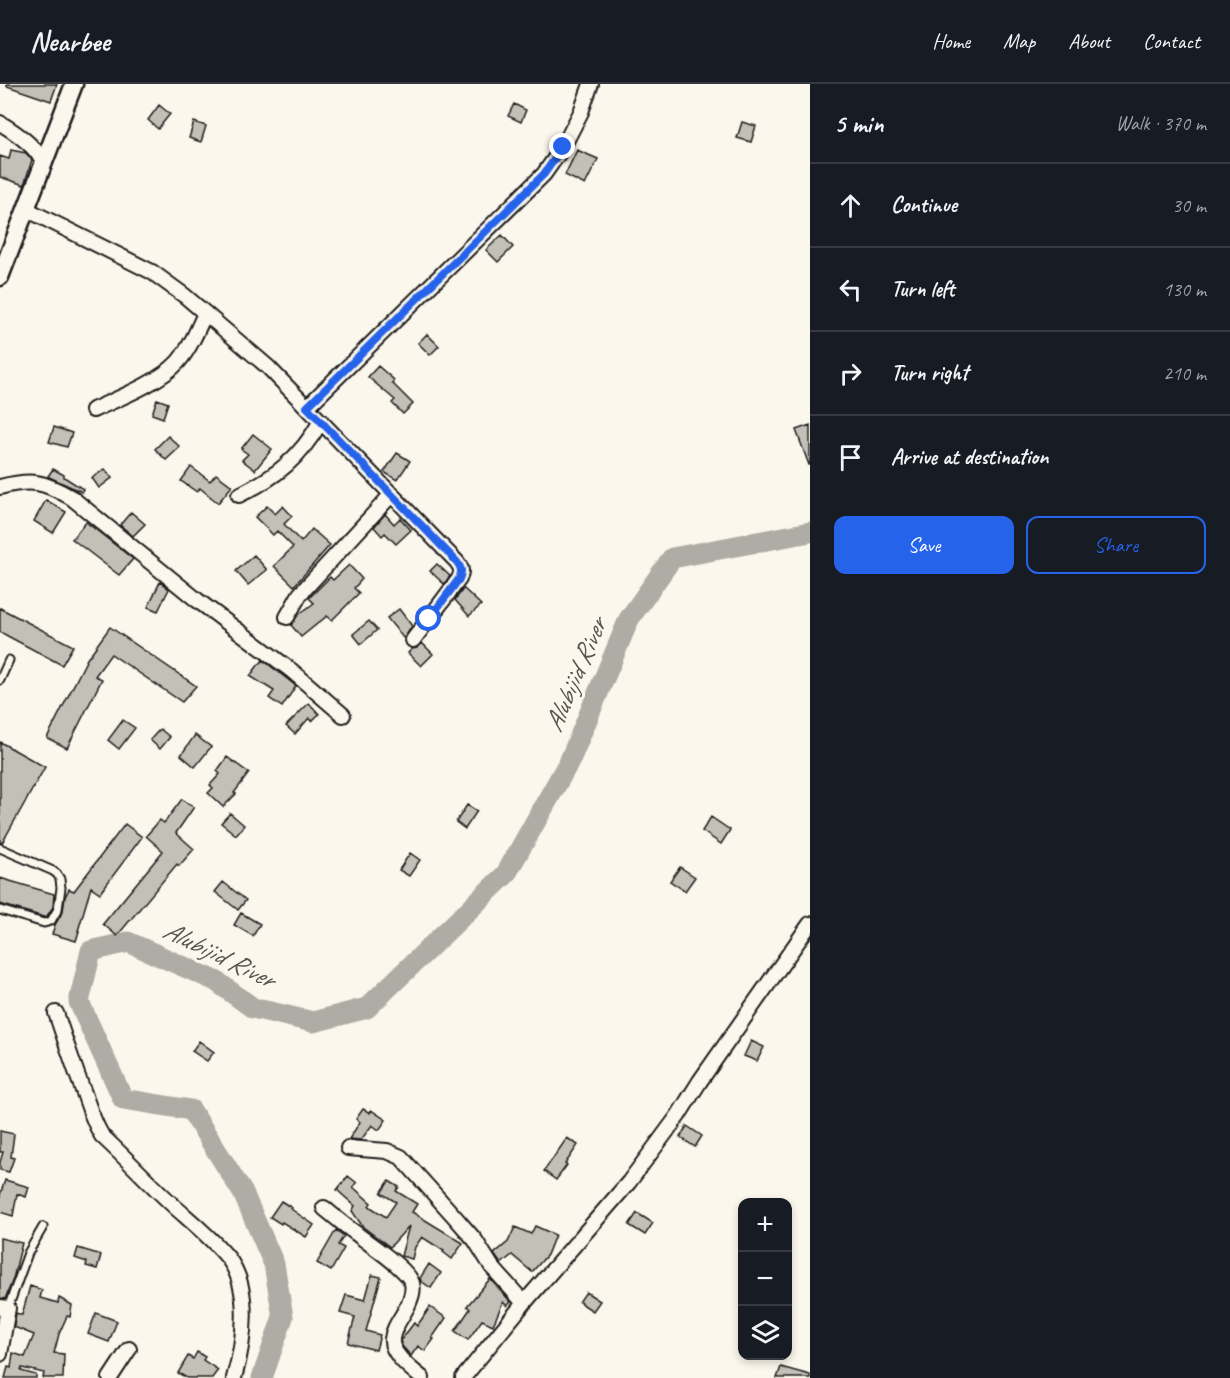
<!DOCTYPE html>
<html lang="en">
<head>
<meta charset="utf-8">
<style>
  :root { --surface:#171b24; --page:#20242c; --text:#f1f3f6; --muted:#9ea1a6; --line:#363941; --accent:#2563eb }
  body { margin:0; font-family:Caveat,sans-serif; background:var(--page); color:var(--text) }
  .controls { position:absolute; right:18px; bottom:18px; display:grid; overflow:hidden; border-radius:12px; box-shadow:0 3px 9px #0003 }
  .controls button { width:54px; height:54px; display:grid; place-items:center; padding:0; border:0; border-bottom:2px solid var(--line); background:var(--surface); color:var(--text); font:30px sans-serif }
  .stop { position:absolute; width:18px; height:18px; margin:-14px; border:4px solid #2563eb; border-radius:50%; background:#fff }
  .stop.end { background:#2563eb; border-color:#fff; box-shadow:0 2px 6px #0008 }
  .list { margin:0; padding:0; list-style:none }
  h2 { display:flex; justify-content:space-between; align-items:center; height:78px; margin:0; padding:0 24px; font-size:26px }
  h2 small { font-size:20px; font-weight:400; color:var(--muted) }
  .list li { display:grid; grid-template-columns:39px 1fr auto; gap:18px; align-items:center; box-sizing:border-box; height:84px; padding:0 24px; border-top:2px solid var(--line) }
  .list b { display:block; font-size:22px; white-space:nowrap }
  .list em { font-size:20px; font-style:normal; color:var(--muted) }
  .actions { display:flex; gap:12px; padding:18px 24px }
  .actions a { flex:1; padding:14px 0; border:2px solid var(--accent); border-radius:12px; text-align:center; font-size:21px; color:var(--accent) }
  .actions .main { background:var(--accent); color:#fff }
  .icon { flex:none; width:33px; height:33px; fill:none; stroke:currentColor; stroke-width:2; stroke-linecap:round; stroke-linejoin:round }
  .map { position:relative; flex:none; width:810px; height:1294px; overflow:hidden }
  header { display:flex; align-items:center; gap:36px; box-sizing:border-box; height:84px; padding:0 30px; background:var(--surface); border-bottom:2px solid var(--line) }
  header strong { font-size:28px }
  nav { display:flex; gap:33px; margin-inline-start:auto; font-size:21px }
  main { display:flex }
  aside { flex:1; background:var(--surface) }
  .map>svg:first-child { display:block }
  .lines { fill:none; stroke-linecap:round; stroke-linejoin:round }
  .river { stroke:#afaca5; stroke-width:21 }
  .building { fill:#c3c0b8; stroke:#1c1c1c; stroke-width:1.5 }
  .service-casing { stroke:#1c1c1c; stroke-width:11 }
  .minor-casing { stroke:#1c1c1c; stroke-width:18 }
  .tertiary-casing { stroke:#1c1c1c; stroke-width:21 }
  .service { stroke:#fbf7ec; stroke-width:7 }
  .minor { stroke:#fbf7ec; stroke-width:14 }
  .tertiary { stroke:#fbf7ec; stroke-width:16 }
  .route { stroke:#2563eb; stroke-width:8 }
  .labels { text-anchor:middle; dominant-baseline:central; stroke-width:6; stroke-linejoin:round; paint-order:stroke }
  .water-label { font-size:27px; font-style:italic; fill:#575653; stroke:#fbf7ec }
</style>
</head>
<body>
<header>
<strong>Nearbee</strong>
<nav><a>Home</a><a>Map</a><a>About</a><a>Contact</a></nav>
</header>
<main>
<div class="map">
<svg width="810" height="1294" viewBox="0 0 810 1294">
  <rect width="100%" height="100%" fill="#fbf7ec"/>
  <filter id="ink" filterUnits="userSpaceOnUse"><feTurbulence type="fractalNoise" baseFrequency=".0167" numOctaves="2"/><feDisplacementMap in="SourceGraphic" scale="12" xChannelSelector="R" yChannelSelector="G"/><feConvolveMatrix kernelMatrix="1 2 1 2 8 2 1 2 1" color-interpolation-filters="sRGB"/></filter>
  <g filter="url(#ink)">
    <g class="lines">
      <path class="river" d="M262 1294 283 1233 274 1180 243 1109 191 1026 123 1015 79 918 91 867 128 858 216 897 253 924 313 938 367 924 506 790 570 676 629 535 672 474 810 448"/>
    </g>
    <path class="building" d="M7 0H57L51 17 7 2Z
      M514 20 526 26 521 38 508 32Z
      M159 21 170 30 158 45 148 36Z
      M194 38 206 42 201 58 189 54Z
      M742 38 756 42 751 58 737 54Z
      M11 66 26 69 32 76 24 101 0 93V72L9 75Z
      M577 66 598 75 585 101 565 91Z
      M502 151 513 163 498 178 486 166Z
      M427 250 439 262 430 271 418 259Z
      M378 282 394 296 392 299 413 320 403 330 392 319 395 316 368 293Z
      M157 315 168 319 163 334 152 330Z
      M810 341V381H809L796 346Z
      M54 343 72 349 67 363 49 358Z
      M253 350 272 365 255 386 242 376 248 370 241 365Z
      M168 352 180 363 166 376 155 365Z
      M397 369 410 377 397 396 384 388Z
      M191 383 210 397 216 390 232 402 218 419 200 404 197 408 181 397Z
      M53 385 64 391V393L83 405 82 408 49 393 48 392Z
      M105 385 112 394 99 404 92 394Z
      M46 416 66 428 53 449 34 437Z
      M267 422 275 430 283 422 292 432 284 440 301 458 312 445 330 461 294 502 274 482 293 463 277 447 273 451 255 433Z
      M131 428 145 440 133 452 120 441Z
      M385 430 394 440 400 434 411 446 396 460 385 449 382 452 374 443Z
      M86 438 133 475 119 491 72 455Z
      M254 471 267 486 248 501 236 487Z
      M437 480 450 492 444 500 430 487Z
      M349 481 362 495 354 504 359 509 332 536 327 532 301 553 291 541 298 531 314 519 309 514 330 493 333 496Z
      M160 498 169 505 158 527 148 523Z
      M463 505H464L481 521 469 532 455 516Z
      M0 524 73 562 62 581 0 548Z
      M399 525 412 542 404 555 387 534Z
      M369 537 377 546 361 560 353 550Z
      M110 543 196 602 182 618 111 570 95 592 102 595 67 664 47 654 87 575Z
      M422 559 433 570 421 582 408 569 412 565 417 564Z
      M263 576 296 602 282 623 269 614 274 607 250 592 259 580H260Z
      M309 619 319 630 312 637 309 634 295 650 286 642Z
      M123 636 135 644 119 665 108 656Z
      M160 645 170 653 160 665 150 656Z
      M195 651 211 663 195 683 181 671Z
      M0 658 45 683 2 759 0 758Z
      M227 673 249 689 234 709 236 710 223 723 208 709 213 704 210 701 220 690 217 687Z
      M182 715 194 723 176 749 194 765 179 782 177 780 117 852 103 840 163 767 146 752 160 736 164 739Z
      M467 721 477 727 465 745 456 738Z
      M230 729 244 741 236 751 221 739Z
      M711 733 730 746 721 760 702 747Z
      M125 740 142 753 100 809 91 803 78 847H79L76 857 52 850 55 841 63 827 65 813 69 805 74 807Z
      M410 769 420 776 409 792 399 786Z
      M680 783 695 793 685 807 670 797Z
      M0 794 54 810 53 823 47 832 44 833 0 820Z
      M223 798 246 816 238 826 215 808Z
      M241 829 260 840 253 852 234 841Z
      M199 957 214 968 207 977 192 967Z
      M751 957 764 963 757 977 744 972Z
      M363 1025 370 1029 371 1026 386 1036 379 1046 372 1041 361 1056 349 1055 360 1038 356 1035Z
      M687 1042 702 1052 695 1063 680 1053Z
      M0 1047 14 1050 11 1073 14 1074 9 1088 0 1086V1078L3 1068H0Z
      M567 1054 578 1061 565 1080 567 1081 556 1096 544 1087Z
      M348 1092 357 1099 353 1103 371 1119 369 1122 386 1133 396 1118 381 1109 389 1097 399 1103 396 1107 417 1120 412 1128 463 1159 452 1175 443 1168 444 1167 422 1153 415 1163 412 1175 401 1172 409 1142 390 1163 363 1143 352 1127 355 1122 337 1106Z
      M5 1096 29 1103 26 1113 17 1110 13 1132 0 1128V1111Z
      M281 1117 292 1124 291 1125 314 1141 306 1153 282 1138 281 1140 270 1133Z
      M637 1129 653 1139 645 1151 629 1141Z
      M535 1142 555 1151 547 1171 532 1188 512 1171 501 1180 494 1170 508 1158 515 1143 531 1150Z
      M336 1146 344 1152 338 1161 344 1164 331 1187 317 1179Z
      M0 1154 22 1159 13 1195 5 1215 0 1214Z
      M78 1164 101 1171 97 1185 86 1182 87 1178 75 1174Z
      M429 1180 441 1189 431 1204 421 1197 420 1194Z
      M372 1191 381 1193 366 1247 380 1251 376 1266 348 1259 355 1233 340 1229 346 1211 365 1216Z
      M490 1195 511 1218 507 1222 503 1218 493 1241 482 1236 468 1256 455 1247 470 1225 467 1222Z
      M30 1202 42 1206 40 1214 58 1219 59 1214 72 1221 70 1233 67 1232 59 1250 54 1269 64 1270 63 1294H43L44 1289 22 1284 21 1287 36 1291V1294H5L8 1283 11 1284 13 1269 25 1273 34 1251 14 1243 16 1229 22 1231Z
      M586 1208 600 1217 593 1227 579 1218Z
      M430 1223 446 1234 432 1254 434 1255 425 1267 418 1262 411 1272 402 1262 401 1256 414 1239 417 1242Z
      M96 1229 117 1237 109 1258 88 1250Z
      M197 1268 205 1273 203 1276 218 1286 212 1294H187L178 1289 188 1272 193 1275Z
      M781 1283 810 1291V1294H777Z"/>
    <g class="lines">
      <g class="service-casing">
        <path id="service" d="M0 596 9 576
          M0 764 53 787 57 790 60 795 61 804 58 825 51 837 44 839 0 826
          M8 1224 28 1169 43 1143"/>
      </g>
      <g class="minor-casing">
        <path id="minor" d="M0 39C17 49 34 61 44 78
          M26 125 152 188 185 212 268 283 457 478C462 485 462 487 459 495L413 556
          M307 323 544 90 563 63 581 28 591 0
          M93 326C117 315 160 298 178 278 190 264 198 245 205 229
          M0 403C32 395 43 397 72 414L197 516 292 587 343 631
          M239 411C276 393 300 374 321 337
          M287 533 300 510 392 410
          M56 929C65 956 74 983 84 1009 89 1024 94 1039 102 1052 127 1075 150 1100 175 1123 193 1139 213 1155 228 1174 252 1205 244 1259 234 1294
          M348 1064 387 1067 401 1073 454 1132 475 1156 492 1183 524 1219
          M324 1124C335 1133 345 1142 357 1150 370 1161 407 1184 412 1199 414 1207 411 1214 408 1221 403 1232 393 1243 392 1255 390 1269 412 1286 422 1294
          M0 1223 8 1224 0 1270
          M110 1294 129 1265
          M463 1294 524 1219 629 1098 678 1032 700 997 810 840"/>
      </g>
      <g class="tertiary-casing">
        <path id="tertiary" d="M0 193 74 0"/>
      </g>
      <use href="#service" class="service"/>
      <use href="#minor" class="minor"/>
      <use href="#tertiary" class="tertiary"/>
    </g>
  </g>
  <g class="lines" filter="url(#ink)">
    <path class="route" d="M429 535 459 495C462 488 462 485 457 478L307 323 544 90 563 63"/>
  </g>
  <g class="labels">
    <g class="water-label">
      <text transform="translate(575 591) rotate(-67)">Alubijid River</text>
      <text transform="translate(219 870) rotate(26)">Alubijid River</text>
    </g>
  </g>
</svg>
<div class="controls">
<button>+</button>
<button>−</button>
<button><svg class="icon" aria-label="layers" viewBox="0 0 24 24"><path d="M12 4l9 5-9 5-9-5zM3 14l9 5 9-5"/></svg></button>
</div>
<div class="stop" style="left:429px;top:535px"></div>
<div class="stop end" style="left:563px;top:63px"></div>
</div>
<aside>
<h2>5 min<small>Walk · 370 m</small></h2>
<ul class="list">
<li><svg class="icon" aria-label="ahead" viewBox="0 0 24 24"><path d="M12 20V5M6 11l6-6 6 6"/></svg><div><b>Continue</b></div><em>30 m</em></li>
<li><svg class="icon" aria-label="left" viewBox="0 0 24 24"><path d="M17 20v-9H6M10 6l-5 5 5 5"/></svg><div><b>Turn left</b></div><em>130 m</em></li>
<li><svg class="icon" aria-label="right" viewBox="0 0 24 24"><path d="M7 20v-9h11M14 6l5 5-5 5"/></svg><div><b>Turn right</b></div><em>210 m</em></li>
<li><svg class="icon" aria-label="arrive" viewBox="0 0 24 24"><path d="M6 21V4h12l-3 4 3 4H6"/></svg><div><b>Arrive at destination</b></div></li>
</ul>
<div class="actions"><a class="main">Save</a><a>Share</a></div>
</aside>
</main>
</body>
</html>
